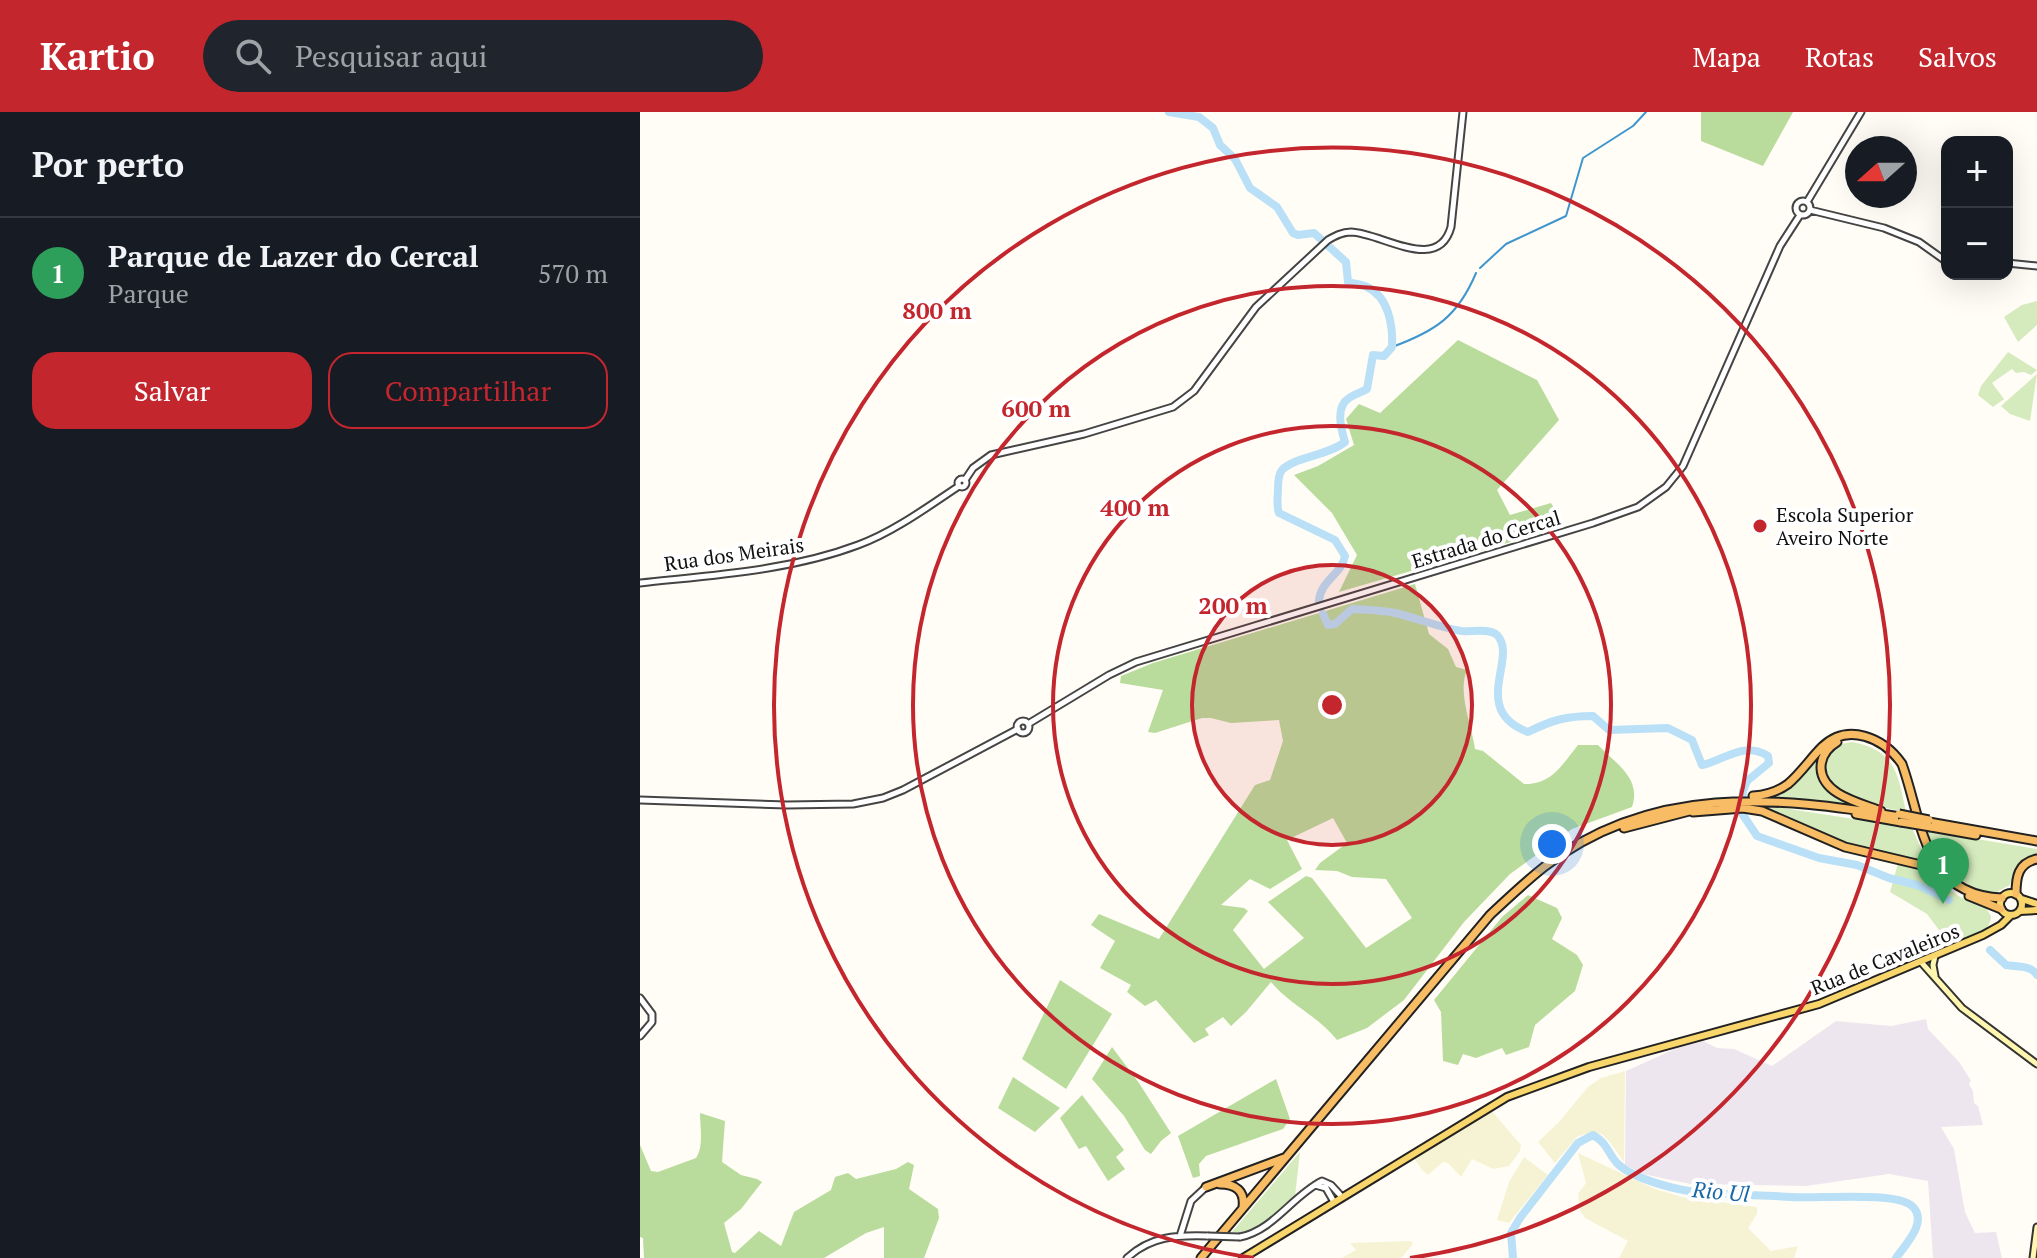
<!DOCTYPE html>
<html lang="pt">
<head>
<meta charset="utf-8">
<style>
  :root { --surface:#171b24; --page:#20242c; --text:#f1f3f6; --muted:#9ea1a6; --line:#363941; --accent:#c4262e }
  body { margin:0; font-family:"PT Serif",serif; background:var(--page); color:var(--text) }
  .controls { position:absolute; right:24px; top:24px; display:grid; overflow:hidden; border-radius:16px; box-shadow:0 8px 32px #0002 }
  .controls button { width:72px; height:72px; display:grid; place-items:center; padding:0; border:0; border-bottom:2px solid var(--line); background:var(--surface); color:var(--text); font:40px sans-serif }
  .compass { position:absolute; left:1205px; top:24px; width:72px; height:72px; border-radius:50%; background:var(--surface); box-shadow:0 8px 32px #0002; rotate:249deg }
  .you { position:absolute; left:912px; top:732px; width:28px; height:28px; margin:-20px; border:6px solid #fff; border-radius:50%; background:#1a73e8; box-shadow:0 0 0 12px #1a73e833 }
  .badge { display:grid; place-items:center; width:52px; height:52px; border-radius:50%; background:var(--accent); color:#fff; font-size:26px; font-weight:700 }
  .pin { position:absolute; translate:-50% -66px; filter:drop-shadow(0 2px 4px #0008) }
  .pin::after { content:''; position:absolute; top:42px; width:28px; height:24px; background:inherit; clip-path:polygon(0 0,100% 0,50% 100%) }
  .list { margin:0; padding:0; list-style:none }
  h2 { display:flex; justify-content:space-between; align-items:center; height:104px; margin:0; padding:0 32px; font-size:34px }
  h2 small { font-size:26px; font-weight:400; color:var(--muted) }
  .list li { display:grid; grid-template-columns:52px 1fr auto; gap:24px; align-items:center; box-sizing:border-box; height:112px; padding:0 32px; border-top:2px solid var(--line) }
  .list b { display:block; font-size:30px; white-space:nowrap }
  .list p { margin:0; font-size:26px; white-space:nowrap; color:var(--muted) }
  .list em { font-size:26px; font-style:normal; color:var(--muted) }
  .actions { display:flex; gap:16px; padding:24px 32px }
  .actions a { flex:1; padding:18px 0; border:2px solid var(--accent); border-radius:24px; text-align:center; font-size:28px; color:var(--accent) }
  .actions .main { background:var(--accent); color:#fff }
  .icon { flex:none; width:44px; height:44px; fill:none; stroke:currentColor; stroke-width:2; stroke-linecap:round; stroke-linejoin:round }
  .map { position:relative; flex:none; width:1397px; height:1146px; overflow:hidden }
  header { display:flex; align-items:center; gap:48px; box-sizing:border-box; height:112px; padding:0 40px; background:var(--accent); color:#fff }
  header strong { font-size:38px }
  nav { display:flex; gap:44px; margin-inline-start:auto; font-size:28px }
  .search { width:560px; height:72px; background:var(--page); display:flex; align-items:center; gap:20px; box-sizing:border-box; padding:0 28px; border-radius:44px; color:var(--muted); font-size:30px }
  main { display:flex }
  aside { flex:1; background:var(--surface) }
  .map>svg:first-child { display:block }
  .industrial { fill:#eee6ef }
  .farmland { fill:#f6f3d4 }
  .green { fill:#d5ebbd }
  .forest { fill:#b9dc9c; fill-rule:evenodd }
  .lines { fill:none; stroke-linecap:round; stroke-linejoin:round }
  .stream { stroke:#3f96cf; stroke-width:2 }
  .river { stroke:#b9e0f7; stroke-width:8 }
  .tertiary-casing { stroke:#444; stroke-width:9 }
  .secondary-casing { stroke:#333; stroke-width:9 }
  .primary-casing { stroke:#222; stroke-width:10 }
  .trunk-casing { stroke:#222; stroke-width:11 }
  .tertiary { stroke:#fff; stroke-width:5 }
  .secondary { stroke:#fff6b0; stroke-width:5 }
  .primary { stroke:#f9d66b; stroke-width:6 }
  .trunk { stroke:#f7bc64; stroke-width:7 }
  .tertiary-bridge-casing { stroke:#444; stroke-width:9; stroke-linecap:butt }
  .trunk-bridge-casing { stroke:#222; stroke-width:11; stroke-linecap:butt }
  .tertiary-bridge { stroke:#fff; stroke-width:5 }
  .trunk-bridge { stroke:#f7bc64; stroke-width:7 }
  .ring { fill:none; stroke:#c4262e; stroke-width:4 }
  .poi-dot { fill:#c4262e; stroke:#fff; stroke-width:3 }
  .labels { text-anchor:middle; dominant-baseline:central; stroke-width:8; stroke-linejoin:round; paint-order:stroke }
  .poi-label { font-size:20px; fill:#111; stroke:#fff; text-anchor:start }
  .street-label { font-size:20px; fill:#111; stroke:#fff }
  .water-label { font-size:22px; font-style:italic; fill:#1768a6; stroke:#fff }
  .centre { fill:#c4262e; stroke:#fff; stroke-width:4 }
  .ring-label { font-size:24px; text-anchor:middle; font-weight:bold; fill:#c4262e; stroke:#fff; stroke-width:8; stroke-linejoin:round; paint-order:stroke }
</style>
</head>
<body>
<header>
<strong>Kartio</strong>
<div class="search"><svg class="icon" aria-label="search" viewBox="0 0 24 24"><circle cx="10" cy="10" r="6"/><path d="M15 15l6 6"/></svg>Pesquisar aqui</div>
<nav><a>Mapa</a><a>Rotas</a><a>Salvos</a></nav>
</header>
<main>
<aside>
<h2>Por perto<small></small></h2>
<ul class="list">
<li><span class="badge" style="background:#2e9e5b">1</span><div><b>Parque de Lazer do Cercal</b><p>Parque</p></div><em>570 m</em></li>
</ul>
<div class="actions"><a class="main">Salvar</a><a>Compartilhar</a></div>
</aside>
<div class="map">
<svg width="1397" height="1146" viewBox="0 0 1397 1146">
  <rect width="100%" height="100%" fill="#fffdf5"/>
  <path class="industrial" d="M1286 907 1288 917 1320 951 1331 969 1329 972 1333 979 1334 991 1338 994 1343 1013 1301 1015 1314 1037 1325 1100 1335 1121 1356 1120 1362 1146H1293L1288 1069 1249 1062 1166 1074 1050 1072 1003 1062 985 1053 986 959 1037 936 1063 929 1077 936 1094 937 1132 954 1196 909 1251 914Z"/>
  <path class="farmland" d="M985 959 984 1050 969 1029 962 1022 953 1020 938 1024 915 1051 898 1030 918 1011 948 975 961 966Z
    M850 997 881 1033 880 1039 869 1054 853 1057 832 1047 821 1065 808 1051 803 1050 788 1063 782 1058 773 1045Z
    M938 1041 1015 1077 1042 1085 1117 1095V1102L1108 1116 1131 1139 1158 1134 1154 1146H979L988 1129 945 1106 940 1098 938 1082 946 1071Z
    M884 1045 908 1063 869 1111 857 1108 869 1070Z
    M771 1129 773 1132 761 1146H702L716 1138 710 1131Z"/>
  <path class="green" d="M1397 189V213L1378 230 1364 205 1382 193Z
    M1368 240 1397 258 1391 263 1384 260 1376 261 1372 257 1352 271 1364 287 1353 295 1338 283 1341 274Z
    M1397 262 1390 309 1370 302 1361 294Z
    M1212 630C1256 638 1258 663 1266 700 1239 695 1171 682 1187 643L1201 632Z
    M1180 641C1173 679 1200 683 1229 697L1129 684Z
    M1122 696H1143L1272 716 1289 754 1179 723Z
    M1283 718 1397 737V745C1380 747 1375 757 1370 773L1351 783C1312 772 1298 754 1283 718Z
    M1258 751 1287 761 1320 785 1346 796 1351 804C1351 823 1326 827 1311 834L1287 802 1250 780Z
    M660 1040 655 1084C637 1101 619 1123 592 1120Z"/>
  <path class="forest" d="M1061 0H1153L1123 54 1061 29Z
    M818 228 897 268 919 308 857 378 870 403 911 391 925 414 699 480 717 443 692 401 654 363 678 354 714 333 706 307 719 292 740 301Z
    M775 472 789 522 808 537 816 555 827 558C817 580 832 614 835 637L843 639 884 672C911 673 922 653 938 633H958C975 651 1002 666 992 695L932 717 870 762 824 810 764 888 727 916 697 928C678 904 650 893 631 870L606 900 591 914 583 905 565 917 569 923 554 931 516 888 505 894 487 880 491 873 460 856 475 829 451 813 459 802 519 827 615 673 630 668 643 629 639 608 591 611 571 606H562L515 621 508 620 523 578 480 571 481 564 513 551ZM693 706 707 731 680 751 675 758 697 759 712 765 746 767 772 806 726 836 672 766 666 764 628 790 664 826 624 857 593 818 608 799 604 796 581 793 610 767 630 777 662 757 647 728Z
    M888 783 917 796 922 806 912 827 937 843 943 853 935 879 895 913 889 935 866 943 862 936 836 946 823 942 818 953 803 949 801 900 794 888 862 805Z
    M420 868 472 902 426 977 382 947Z
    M472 935 499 971 531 1021 521 1029 511 1042 505 1038 484 1004 452 967Z
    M373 965 420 996 395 1020 358 996Z
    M636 967 650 1007 643 1017 566 1044 559 1052 560 1064 553 1066 538 1024Z
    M442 983 484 1038 476 1045 485 1057 468 1069 446 1034 439 1037 437 1034 420 1006Z
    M60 1001 85 1009 82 1050 101 1063 117 1067 122 1070 101 1097 84 1111 92 1140 95 1141 119 1119 141 1134 154 1100 191 1078 195 1065 208 1061 216 1067 256 1057 268 1050 274 1053 269 1077 298 1097 299 1106 284 1146H244V1115L226 1121 184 1146H4L3 1126 0 1125V1033L11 1059 18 1060 56 1046C64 1034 60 1015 60 1001Z"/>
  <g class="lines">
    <path class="stream" d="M840 156 866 132 926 104 943 46 993 14 1006 0
      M752 235C796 219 818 204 836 161"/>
    <path class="river" d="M529 0 559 5 573 16 580 33 595 47 610 76 637 95 653 121 658 123 674 121 706 150 708 170C714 172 721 172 727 175 749 185 753 214 752 235L744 244 733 243 727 277C722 280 715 282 709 286 695 295 701 317 705 330 687 344 654 345 642 358 638 363 638 370 638 376 638 385 636 393 639 401L695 428 705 444C702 462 680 469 679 489
      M683 502 688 513 695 512 712 497C727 498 741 498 755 501 777 506 798 515 821 519 831 520 850 516 857 523 879 545 829 598 888 620 912 608 926 604 953 604L969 618 1028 616 1052 628 1062 653C1085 648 1103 629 1128 644L1129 651 1107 669 1103 679 1101 700 1117 724 1179 746 1217 753 1249 766 1277 773 1309 788
      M1350 838 1366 853C1377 855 1391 853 1397 863
      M873 1146 871 1121 880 1106 938 1031 953 1023C968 1032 966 1038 976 1050 990 1066 1033 1077 1055 1080 1087 1083 1120 1083 1152 1085 1176 1087 1256 1079 1272 1094 1289 1109 1265 1133 1256 1146"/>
    <g class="tertiary-casing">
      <path id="tertiary" d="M1156 96a7 7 0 1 1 14 0a7 7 0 1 1-14 0Z
        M1167 90 1221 0
        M1170 98 1244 116 1279 130 1307 150
        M1367 151 1397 154
        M318 371a4 4 0 1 1 8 0a4 4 0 1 1-8 0Z
        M325 368 333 356 351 343 444 322 533 295 554 279 616 195 688 128C695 124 702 120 711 120 742 121 798 162 811 115L823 0
        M0 471C73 463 149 459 218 433 252 421 289 394 319 374
        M377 615a6 6 0 1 1 12 0a6 6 0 1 1-12 0Z
        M388 612 469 563 496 550 953 411 998 395 1026 375 1043 354 1140 134 1160 103
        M0 688 147 693 213 692 243 686 263 678 378 617
        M0 886 12 902V910L0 924
        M675 1073 686 1076 694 1090
        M540 1124 551 1089 566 1075
        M600 1125C634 1118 652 1084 682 1069L691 1073 702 1085
        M487 1146C511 1124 536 1123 568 1124"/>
    </g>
    <g class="secondary-casing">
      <path id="secondary" d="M1295 844 1293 853 1295 864
        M1281 850 1322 896 1397 952
        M1393 1146 1397 1115"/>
    </g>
    <g class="primary-casing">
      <path id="primary" d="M1360 792a11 11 0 1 1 22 0a11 11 0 1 1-22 0Z
        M1382 787 1397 792
        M1380 799 1397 798
        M603 1146 867 985 949 955 1179 892 1343 823 1361 813 1371 803"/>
    </g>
    <g class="trunk-casing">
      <path id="trunk" d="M1197 630C1187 636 1181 644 1181 656 1182 683 1221 691 1241 699
        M1113 684C1126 683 1137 680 1148 672 1161 661 1170 647 1182 635 1208 610 1244 626 1262 652 1283 710 1282 783 1362 786
        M1053 700 1103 696 1122 699 1205 735 1281 753 1308 771
        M1216 702 1261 710
        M1289 710 1397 729
        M1291 715 1336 723
        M984 716 1057 697
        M1376 782C1376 765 1378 751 1397 747
        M1329 784 1361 797
        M580 1072C596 1072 605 1079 603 1095
        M566 1075 644 1046
        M561 1146 850 803C867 787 885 770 904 755 1011 672 1136 684 1260 705"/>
    </g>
    <use href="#tertiary" class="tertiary"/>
    <use href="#secondary" class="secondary"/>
    <use href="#primary" class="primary"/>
    <use href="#trunk" class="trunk"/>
    <g class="tertiary-bridge-casing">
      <path id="tertiary-bridge" d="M568 1124 600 1125"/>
    </g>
    <g class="trunk-bridge-casing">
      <path id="trunk-bridge" d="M1259 702 1289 708
        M1261 710 1291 715"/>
    </g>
    <use href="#tertiary-bridge" class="tertiary-bridge"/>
    <use href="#trunk-bridge" class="trunk-bridge"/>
  </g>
  <circle cx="692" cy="593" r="140" fill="#c4262e" fill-opacity=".12"/>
  <g class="ring">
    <circle cx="692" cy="593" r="140"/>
    <circle cx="692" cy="593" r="279"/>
    <circle cx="692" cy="593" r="419"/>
    <path d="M614 1146A558 558 0 1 1 770 1146"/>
  </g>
  <circle class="poi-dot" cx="1120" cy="414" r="8"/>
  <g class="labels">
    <g class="poi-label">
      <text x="1136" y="402">Escola Superior<tspan x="1136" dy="23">Aveiro Norte</tspan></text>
    </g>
    <g class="street-label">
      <text transform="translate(846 427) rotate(-17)">Estrada do Cercal</text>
      <text transform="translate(94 442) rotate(-8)">Rua dos Meirais</text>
      <text transform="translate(1245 847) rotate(-22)">Rua de Cavaleiros</text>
    </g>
    <g class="water-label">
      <text transform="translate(1081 1079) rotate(5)">Rio Ul</text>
    </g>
  </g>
  <circle cx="692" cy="593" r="12" class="centre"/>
  <g class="ring-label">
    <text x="297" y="207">800 m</text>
    <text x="396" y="305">600 m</text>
    <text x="495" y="404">400 m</text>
    <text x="593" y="502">200 m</text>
  </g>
</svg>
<div class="controls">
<button>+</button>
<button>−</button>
</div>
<svg class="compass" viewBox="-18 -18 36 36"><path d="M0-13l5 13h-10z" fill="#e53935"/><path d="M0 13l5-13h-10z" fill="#9ea1a6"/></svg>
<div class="you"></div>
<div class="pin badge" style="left:1303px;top:792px;background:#2e9e5b">1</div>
</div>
</main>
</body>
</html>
